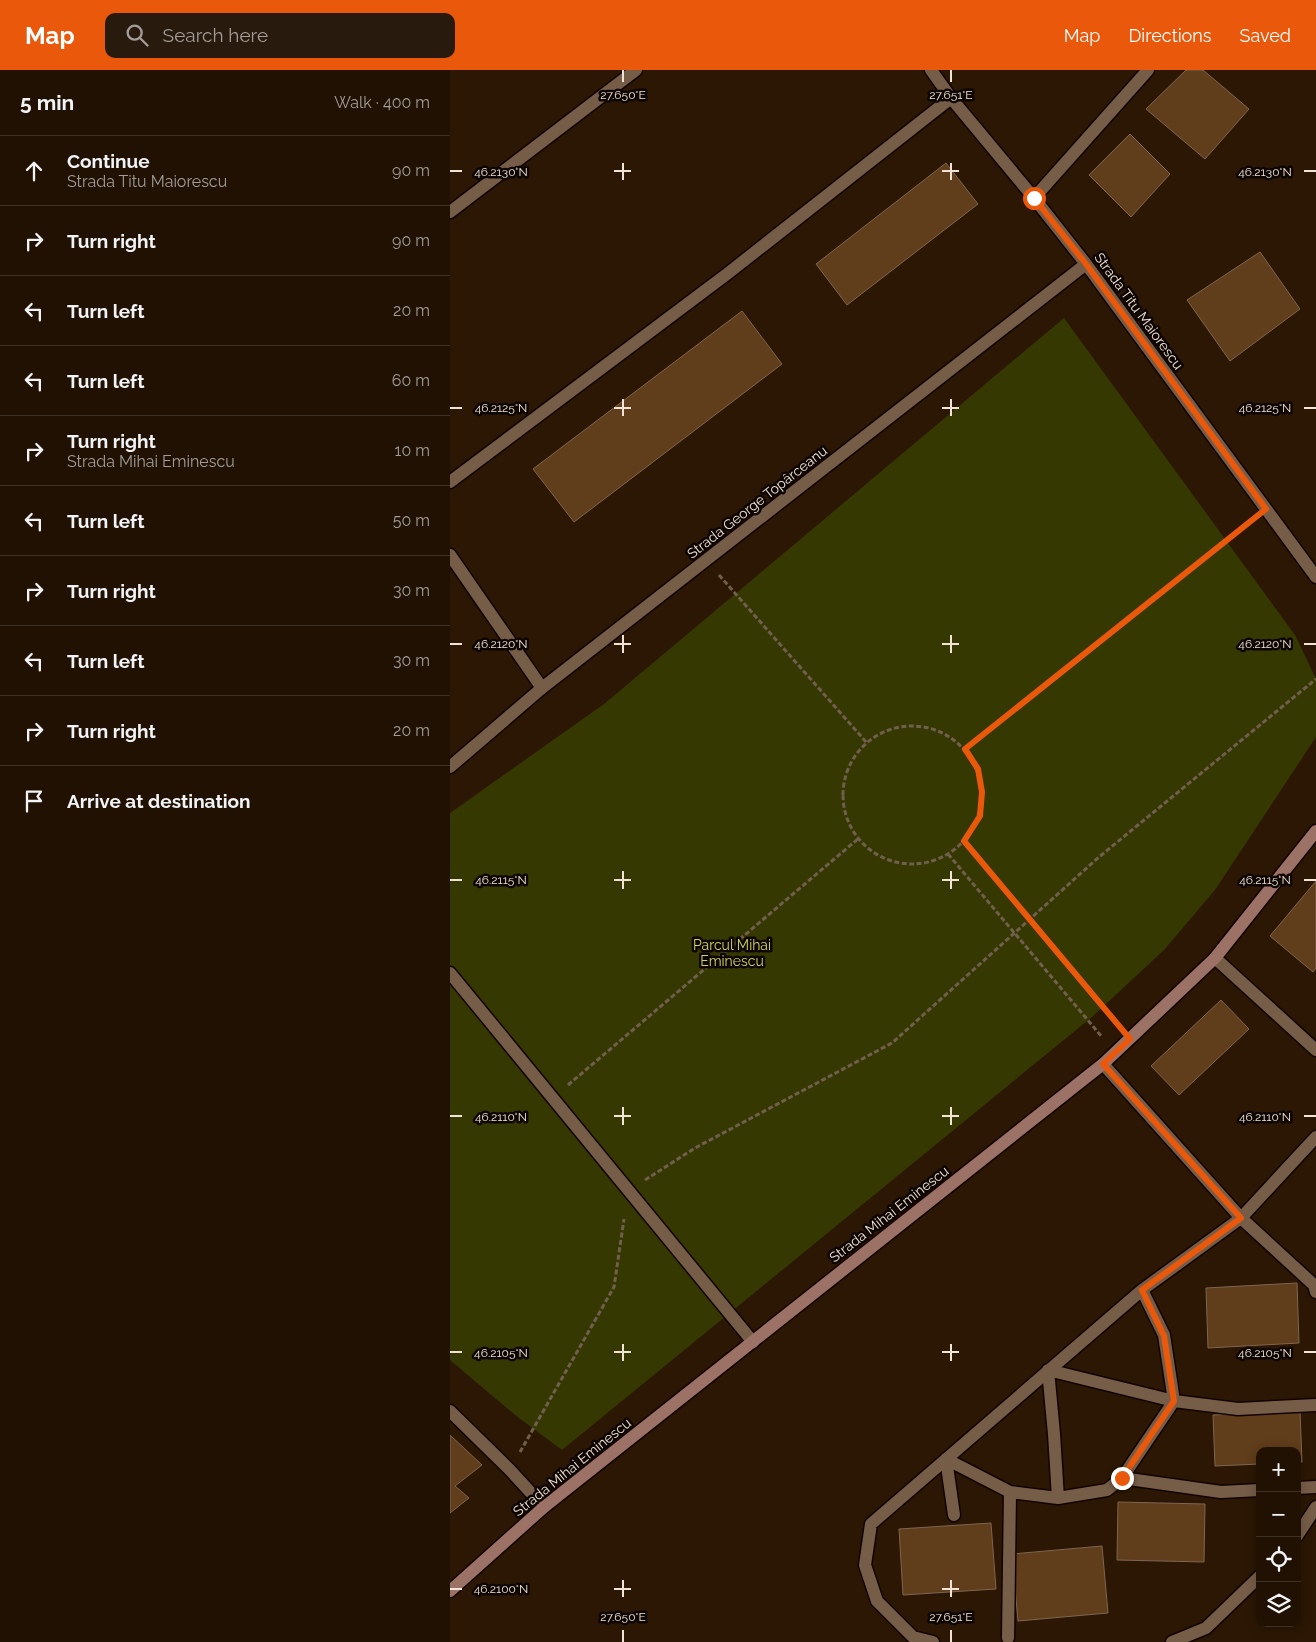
<!DOCTYPE html>
<html lang="en">
<head>
<meta charset="utf-8">
<style>
  :root { --surface:#201103; --page:#281a0d; --text:#f1f3f6; --muted:#a29d9a; --line:#3d3125; --accent:#ea580c }
  body { margin:0; font-family:Raleway,sans-serif; background:var(--page); color:var(--text) }
  .controls { position:absolute; right:15px; bottom:15px; display:grid; overflow:hidden; border-radius:10px; box-shadow:0 2px 12px #0003 }
  .controls button { width:45px; height:45px; display:grid; place-items:center; padding:0; border:0; border-bottom:1px solid var(--line); background:var(--surface); color:var(--text); font:25px sans-serif }
  .stop { position:absolute; width:15px; height:15px; margin:-11px; border:4px solid #ea580c; border-radius:50%; background:#fff }
  .stop.end { background:#ea580c; border-color:#fff; box-shadow:0 1px 5px #0008 }
  .list { margin:0; padding:0; list-style:none }
  h2 { display:flex; justify-content:space-between; align-items:center; height:65px; margin:0; padding:0 20px; font-size:21px }
  h2 small { font-size:16px; font-weight:400; color:var(--muted) }
  .list li { display:grid; grid-template-columns:32px 1fr auto; gap:15px; align-items:center; box-sizing:border-box; height:70px; padding:0 20px; border-top:1px solid var(--line) }
  .list b { display:block; font-size:19px; white-space:nowrap }
  .list p { margin:0; font-size:16px; white-space:nowrap; color:var(--muted) }
  .list em { font-size:16px; font-style:normal; color:var(--muted) }
  .icon { flex:none; width:28px; height:28px; fill:none; stroke:currentColor; stroke-width:2; stroke-linecap:round; stroke-linejoin:round }
  .map { position:relative; flex:none; width:866px; height:1572px; overflow:hidden }
  header { display:flex; align-items:center; gap:30px; box-sizing:border-box; height:70px; padding:0 25px; background:var(--accent); color:#fff }
  header strong { font-size:24px }
  nav { display:flex; gap:28px; margin-inline-start:auto; font-size:18px }
  .search { width:350px; height:45px; background:var(--page); display:flex; align-items:center; gap:12px; box-sizing:border-box; padding:0 18px; border-radius:10px; color:var(--muted); font-size:19px }
  main { display:flex }
  aside { flex:1; background:var(--surface) }
  .map>svg:first-child { display:block }
  .green { fill:#353800 }
  .building { fill:#603d1b; stroke:#7f6650 }
  .lines { fill:none; stroke-linecap:round; stroke-linejoin:round }
  .service-casing { stroke:#130300; stroke-width:15 }
  .minor-casing { stroke:#130300; stroke-width:15 }
  .secondary-casing { stroke:#130300; stroke-width:15 }
  .path { stroke:#715f4e; stroke-width:3; stroke-dasharray:5 2.5; stroke-linecap:butt }
  .service { stroke:#765d48; stroke-width:12 }
  .minor { stroke:#765d48; stroke-width:12 }
  .secondary { stroke:#9d7266; stroke-width:12 }
  .route { stroke:#ea580c; stroke-width:6 }
  .ticks { fill:none; stroke:#f1e3d7; stroke-width:2 }
  .labels { text-anchor:middle; dominant-baseline:central; stroke-width:5; stroke-linejoin:round; paint-order:stroke }
  .street-label { font-size:14px; fill:#f1e3d7; stroke:#0d0501 }
  .park-label { font-size:14px; fill:#ced65b; stroke:#0d0501 }
  .ticks-label { font-size:12px; text-anchor:middle; fill:#f1e3d7; stroke:#0d0501; stroke-width:5; stroke-linejoin:round; paint-order:stroke }
</style>
</head>
<body>
<header>
<strong>Map</strong>
<div class="search"><svg class="icon" aria-label="search" viewBox="0 0 24 24"><circle cx="10" cy="10" r="6"/><path d="M15 15l6 6"/></svg>Search here</div>
<nav><a>Map</a><a>Directions</a><a>Saved</a></nav>
</header>
<main>
<aside>
<h2>5 min<small>Walk · 400 m</small></h2>
<ul class="list">
<li><svg class="icon" aria-label="ahead" viewBox="0 0 24 24"><path d="M12 20V5M6 11l6-6 6 6"/></svg><div><b>Continue</b><p>Strada Titu Maiorescu</p></div><em>90 m</em></li>
<li><svg class="icon" aria-label="right" viewBox="0 0 24 24"><path d="M7 20v-9h11M14 6l5 5-5 5"/></svg><div><b>Turn right</b></div><em>90 m</em></li>
<li><svg class="icon" aria-label="left" viewBox="0 0 24 24"><path d="M17 20v-9H6M10 6l-5 5 5 5"/></svg><div><b>Turn left</b></div><em>20 m</em></li>
<li><svg class="icon" aria-label="left" viewBox="0 0 24 24"><path d="M17 20v-9H6M10 6l-5 5 5 5"/></svg><div><b>Turn left</b></div><em>60 m</em></li>
<li><svg class="icon" aria-label="right" viewBox="0 0 24 24"><path d="M7 20v-9h11M14 6l5 5-5 5"/></svg><div><b>Turn right</b><p>Strada Mihai Eminescu</p></div><em>10 m</em></li>
<li><svg class="icon" aria-label="left" viewBox="0 0 24 24"><path d="M17 20v-9H6M10 6l-5 5 5 5"/></svg><div><b>Turn left</b></div><em>50 m</em></li>
<li><svg class="icon" aria-label="right" viewBox="0 0 24 24"><path d="M7 20v-9h11M14 6l5 5-5 5"/></svg><div><b>Turn right</b></div><em>30 m</em></li>
<li><svg class="icon" aria-label="left" viewBox="0 0 24 24"><path d="M17 20v-9H6M10 6l-5 5 5 5"/></svg><div><b>Turn left</b></div><em>30 m</em></li>
<li><svg class="icon" aria-label="right" viewBox="0 0 24 24"><path d="M7 20v-9h11M14 6l5 5-5 5"/></svg><div><b>Turn right</b></div><em>20 m</em></li>
<li><svg class="icon" aria-label="arrive" viewBox="0 0 24 24"><path d="M6 21V4h12l-3 4 3 4H6"/></svg><div><b>Arrive at destination</b></div></li>
</ul>
</aside>
<div class="map">
<svg width="866" height="1572" viewBox="0 0 866 1572">
  <rect width="100%" height="100%" fill="#2b1704"/>
  <path class="green" d="M614 248 845 565 866 609V667L765 820 714 880 642 947 112 1380 65 1345 0 1290V743L154 634Z"/>
  <path class="building" d="M736 0H753L799 39 755 89 696 39Z
    M680 64 720 104 681 147 639 105Z
    M496 93 528 134 397 235 366 194Z
    M810 182 850 239 780 291 737 230Z
    M292 241 332 294 124 452 83 399Z
    M866 811V898L863 902 820 866Z
    M771 930 799 959 729 1025 701 996Z
    M847 1213 849 1273 758 1278 756 1218Z
    M850 1341 852 1392H847V1381H810V1394L765 1396 763 1345Z
    M0 1365 32 1395 5 1416 19 1428 0 1443Z
    M668 1432 755 1434 754 1492 667 1490Z
    M541 1453 546 1519 453 1525 449 1459Z
    M652 1476 658 1543 568 1551 562 1484Z"/>
  <g class="lines">
    <g class="service-casing">
      <path id="service" d="M0 412 277 204 501 28
        M0 485 92 618
        M765 888 866 980
        M653 994 791 1148 866 1067
        M0 1341 60 1400 94 1437
        M496 1389 560 1422 608 1428 657 1420 672 1408 771 1422 810 1420
        M496 1389 504 1445
        M672 1408 724 1331 714 1265 692 1220
        M847 1418 866 1417
        M608 1428 604 1364 598 1300 724 1331 788 1339 866 1335
        M847 1466 866 1437
        M558 1568 560 1422
        M483 1572 463 1567 427 1531 415 1495 421 1454 692 1220 791 1148 864 1215 866 1222
        M722 1572 756 1558 810 1506"/>
    </g>
    <g class="minor-casing">
      <path id="minor" d="M481 0 501 28 584 128 636 194 866 507
        M584 128 698 0
        M0 142 186 0
        M0 697 92 618 636 194
        M0 903 303 1272"/>
    </g>
    <g class="secondary-casing">
      <path id="secondary" d="M0 1521 94 1437 653 994 765 888 866 761"/>
    </g>
    <path class="path" d="M269 505 417 673
      M393 725a69 69 0 1 1 138 0a69 69 0 1 1-138 0Z
      M515 679 800 452
      M514 771 666 953
      M498 784 652 967
      M118 1015 409 768
      M195 1110 245 1078 442 973 649 787 866 609
      M70 1382 164 1217 174 1149"/>
    <use href="#service" class="service"/>
    <use href="#minor" class="minor"/>
    <use href="#secondary" class="secondary"/>
  </g>
  <g class="lines">
    <path class="route" d="M584 128 636 194 816 439 515 679 528 699 532 722 530 746 514 771 680 969 653 994 791 1148 692 1220 714 1266 724 1331 672 1408"/>
  </g>
  <path class="ticks" d="M173 0V12M501 0V12M173 93V110M501 93V110M0 101H12M164 101H181M492 101H509M854 101H866M173 329V346M501 329V346M0 338H12M164 338H181M492 338H509M854 338H866M173 565V583M501 565V583M0 574H12M164 574H181M492 574H509M854 574H866M173 801V819M501 801V819M0 810H12M164 810H181M492 810H509M854 810H866M173 1037V1055M501 1037V1055M0 1046H12M164 1046H181M492 1046H509M854 1046H866M173 1274V1291M501 1274V1291M0 1282H12M164 1282H181M492 1282H509M854 1282H866M173 1510V1527M501 1510V1527M0 1519H12M164 1519H181M492 1519H509M173 1560V1572M501 1560V1572"/>
  <g class="labels">
    <g class="street-label">
      <text transform="translate(689 241) rotate(54)">Strada Titu Maiorescu</text>
      <text transform="translate(307 432) rotate(-38)">Strada George Topârceanu</text>
      <text transform="translate(439 1144) rotate(-38)">Strada Mihai Eminescu</text>
      <text transform="translate(122 1397) rotate(-39)">Strada Mihai Eminescu</text>
    </g>
    <g class="park-label">
      <text x="282" y="875">Parcul Mihai<tspan x="282" dy="16">Eminescu</tspan></text>
    </g>
  </g>
  <g class="ticks-label">
    <text x="173" y="29">27.650°E</text>
    <text x="501" y="29">27.651°E</text>
    <text x="51" y="106">46.2130°N</text>
    <text x="815" y="106">46.2130°N</text>
    <text x="51" y="342">46.2125°N</text>
    <text x="815" y="342">46.2125°N</text>
    <text x="51" y="578">46.2120°N</text>
    <text x="815" y="578">46.2120°N</text>
    <text x="51" y="814">46.2115°N</text>
    <text x="815" y="814">46.2115°N</text>
    <text x="51" y="1051">46.2110°N</text>
    <text x="815" y="1051">46.2110°N</text>
    <text x="51" y="1287">46.2105°N</text>
    <text x="815" y="1287">46.2105°N</text>
    <text x="51" y="1523">46.2100°N</text>
    <text x="173" y="1551">27.650°E</text>
    <text x="501" y="1551">27.651°E</text>
  </g>
</svg>
<div class="controls">
<button>+</button>
<button>−</button>
<button><svg class="icon" aria-label="locate" viewBox="0 0 24 24"><circle cx="12" cy="12" r="6"/><path d="M12 2v4M12 18v4M2 12h4M18 12h4"/></svg></button>
<button><svg class="icon" aria-label="layers" viewBox="0 0 24 24"><path d="M12 4l9 5-9 5-9-5zM3 14l9 5 9-5"/></svg></button>
</div>
<div class="stop" style="left:584px;top:128px"></div>
<div class="stop end" style="left:672px;top:1408px"></div>
</div>
</main>
</body>
</html>
